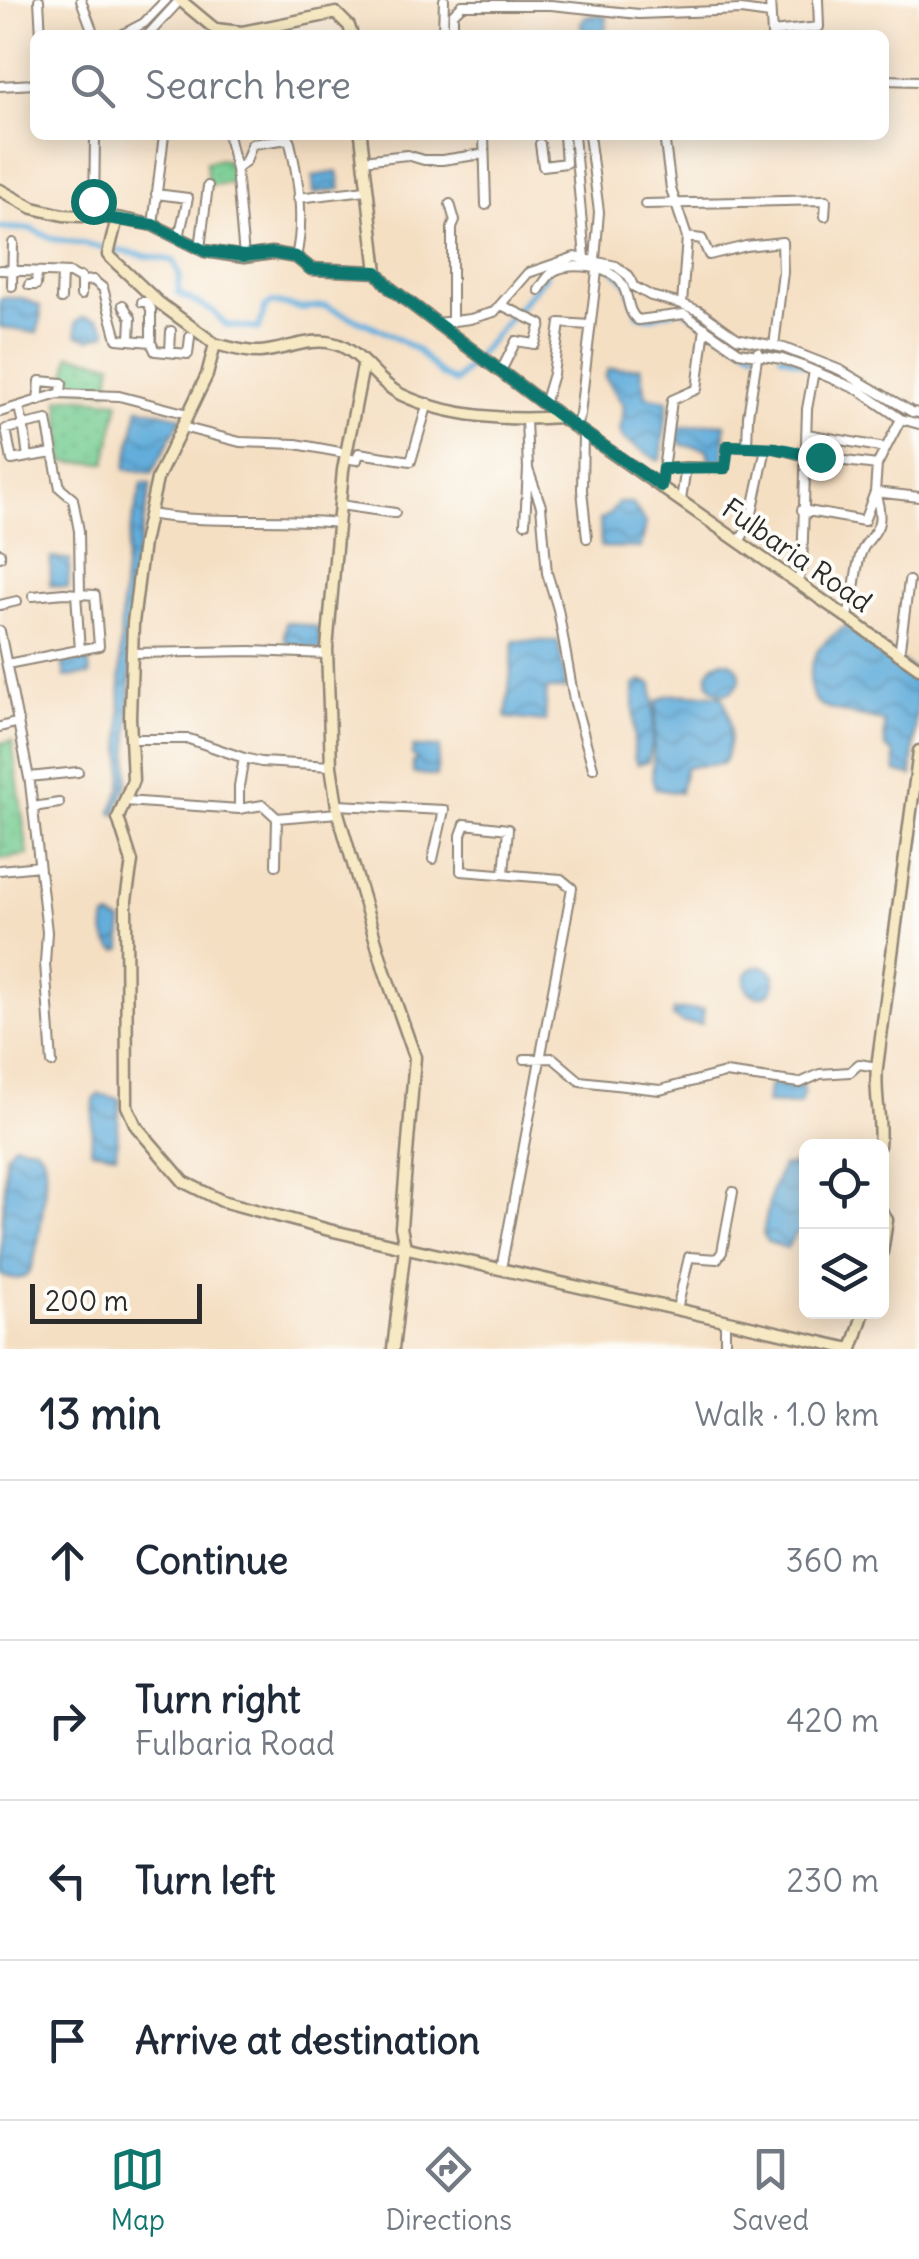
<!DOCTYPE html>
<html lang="en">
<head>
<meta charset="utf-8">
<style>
  :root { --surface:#fff; --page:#f6f6f7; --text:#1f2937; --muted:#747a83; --line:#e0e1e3; --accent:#0f766e }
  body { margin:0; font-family:Delius,sans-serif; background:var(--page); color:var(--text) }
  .controls { position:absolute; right:30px; bottom:30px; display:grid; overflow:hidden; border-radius:15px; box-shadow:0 5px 25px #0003 }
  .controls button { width:90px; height:90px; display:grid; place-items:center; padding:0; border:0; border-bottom:2px solid var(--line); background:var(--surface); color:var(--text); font:50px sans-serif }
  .scale { position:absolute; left:30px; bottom:25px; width:172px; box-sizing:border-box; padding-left:10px; border:5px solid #2b2b2b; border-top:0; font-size:28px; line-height:35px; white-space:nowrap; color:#2b2b2b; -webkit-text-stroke:8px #fdfcf7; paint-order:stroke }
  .stop { position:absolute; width:30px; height:30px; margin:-22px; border:8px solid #0f766e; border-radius:50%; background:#fff }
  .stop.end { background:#0f766e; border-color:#fff; box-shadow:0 2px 10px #0008 }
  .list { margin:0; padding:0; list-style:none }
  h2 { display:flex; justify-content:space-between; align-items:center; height:130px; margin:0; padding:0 40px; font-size:42px }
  h2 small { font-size:32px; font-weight:400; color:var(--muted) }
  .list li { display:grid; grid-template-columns:65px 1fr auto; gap:30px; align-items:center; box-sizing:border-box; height:160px; padding:0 40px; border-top:2px solid var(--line) }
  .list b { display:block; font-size:38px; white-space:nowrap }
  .list p { margin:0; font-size:32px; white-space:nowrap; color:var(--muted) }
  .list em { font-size:32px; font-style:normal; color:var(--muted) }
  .icon { flex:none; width:55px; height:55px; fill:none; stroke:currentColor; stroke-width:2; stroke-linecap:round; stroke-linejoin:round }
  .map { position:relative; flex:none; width:919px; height:1349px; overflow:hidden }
  .search { position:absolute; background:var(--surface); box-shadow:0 5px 25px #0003; left:30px; right:30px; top:30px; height:110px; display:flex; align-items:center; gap:25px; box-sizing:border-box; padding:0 35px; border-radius:15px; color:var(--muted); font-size:38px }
  .sheet { height:770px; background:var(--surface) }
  nav { display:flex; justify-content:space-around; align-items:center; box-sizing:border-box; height:140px; border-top:2px solid var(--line); background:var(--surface); font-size:28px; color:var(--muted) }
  nav a { display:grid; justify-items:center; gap:5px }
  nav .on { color:var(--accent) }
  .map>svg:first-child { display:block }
  .park { fill:url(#park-dots); stroke:#507c5e; stroke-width:2.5 }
  .water { fill:url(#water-waves); stroke:#466c83; stroke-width:2.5 }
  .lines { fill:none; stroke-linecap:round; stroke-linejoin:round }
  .canal { stroke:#62addb; stroke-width:6 }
  .street-casing { stroke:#908577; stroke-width:12 }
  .secondary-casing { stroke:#908577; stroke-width:15 }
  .street { stroke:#fff; stroke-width:8 }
  .secondary { stroke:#f6e9c3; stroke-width:10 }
  .route { stroke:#0f766e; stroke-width:12 }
  .labels { text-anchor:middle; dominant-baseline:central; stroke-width:8; stroke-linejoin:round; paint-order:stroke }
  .street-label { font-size:28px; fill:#2b2b2b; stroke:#fdfcf7 }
</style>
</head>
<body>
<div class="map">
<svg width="919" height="1349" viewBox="0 0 919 1349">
  <defs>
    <pattern id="park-dots" width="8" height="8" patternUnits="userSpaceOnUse" patternTransform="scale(2.5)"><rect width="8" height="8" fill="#75cc90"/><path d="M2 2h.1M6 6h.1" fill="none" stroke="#65af7c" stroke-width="1.8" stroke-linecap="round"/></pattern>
    <pattern id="water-waves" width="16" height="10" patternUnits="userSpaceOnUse" patternTransform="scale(2.5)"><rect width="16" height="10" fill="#62addb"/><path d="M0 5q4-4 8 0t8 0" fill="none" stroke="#518db2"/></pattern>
  </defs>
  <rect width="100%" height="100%" fill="#fdfcf7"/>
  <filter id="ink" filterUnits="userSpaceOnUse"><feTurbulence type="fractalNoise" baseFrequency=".01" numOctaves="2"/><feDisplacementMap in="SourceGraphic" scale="20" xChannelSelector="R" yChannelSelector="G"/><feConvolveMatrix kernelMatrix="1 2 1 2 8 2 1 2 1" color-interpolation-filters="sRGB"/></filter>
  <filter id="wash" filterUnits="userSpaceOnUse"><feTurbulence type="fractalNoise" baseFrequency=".0048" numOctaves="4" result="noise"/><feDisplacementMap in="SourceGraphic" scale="40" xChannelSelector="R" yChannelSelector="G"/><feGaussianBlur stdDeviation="2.25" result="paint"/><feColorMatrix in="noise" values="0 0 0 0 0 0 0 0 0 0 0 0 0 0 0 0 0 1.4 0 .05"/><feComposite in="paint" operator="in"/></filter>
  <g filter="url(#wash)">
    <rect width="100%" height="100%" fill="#f5dfc3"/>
    <path class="park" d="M221 159 231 162 235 183 208 185 206 162Z
      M70 355 112 363 107 391 65 387Z
      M74 397 119 401 106 463 63 462 59 399Z
      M12 741 28 855 0 859V743Z"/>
    <path class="water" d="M598 15 607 17 605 34 582 31 581 23 585 17Z
      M338 172 341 189 314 193 313 176Z
      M3 298H22L40 306 41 319 37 333 0 327V300Z
      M83 317 98 319 107 330 106 334 90 339 77 335 76 322Z
      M641 367 646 396 668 400 661 459 658 460 623 439 620 430 624 406 605 377 608 369Z
      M139 407 182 417 152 473 125 469Z
      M711 423 725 424 724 466 710 464 707 449 683 445 674 435 679 428Z
      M142 483 151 484 133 576 128 783 115 815 111 811 121 789 123 776C120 701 117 625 127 551 130 528 137 505 142 483Z
      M618 503H632L646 523 641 548 601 547 600 520 610 514Z
      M51 558 70 560 68 588 50 585Z
      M286 622 317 627 323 650 289 648 284 636Z
      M846 626H853L919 674 912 775 896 772 894 754 885 747 884 722C864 715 840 715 821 705 804 695 809 660 821 646 827 639 838 632 846 626Z
      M514 641H558L567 689H547L545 722 506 718Z
      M88 658 90 675 65 677 62 660Z
      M708 677a16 16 0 1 1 32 0a16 16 0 1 1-32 0Z
      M643 681 652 684C655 708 655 739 648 762L637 764 634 757V685Z
      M705 694 722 696C732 716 732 739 725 760L721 764 685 767 680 793 655 789 652 778 657 701 669 695Z
      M413 747 440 748 436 776 413 773V762L417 759 412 755Z
      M110 917 122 922V949L117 951C103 943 103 931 106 918Z
      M745 981a15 15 0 1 1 30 0a15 15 0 1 1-30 0Z
      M674 1010 704 1009 702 1024 683 1023 672 1017Z
      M770 1084 803 1086 804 1093 799 1105 766 1103Z
      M99 1094 120 1099 116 1154 91 1150 94 1100Z
      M14 1144 35 1147C39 1151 43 1153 44 1159 49 1175 38 1265 27 1275 21 1281 12 1278 4 1277L0 1272 6 1154Z
      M800 1163 806 1164V1231L795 1234 787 1248 767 1242 763 1234 772 1189 782 1167Z"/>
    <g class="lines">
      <path class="canal" d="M0 228 31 229 54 239 104 248
        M114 250 174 261 180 277 178 293 214 312 226 325 259 329 265 307 272 302 300 308 325 306 381 330 417 350 440 374 455 382 546 275
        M610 266 628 283 639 315 648 317 681 308 754 351
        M781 355 858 384
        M877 395 910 418 919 419"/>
    </g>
  </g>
  <g filter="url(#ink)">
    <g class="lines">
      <g class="street-casing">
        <path id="street" d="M39 0 41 35
          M81 0 94 35
          M770 0 772 35
          M443 31 444 0
          M772 32 819 27 818 0
          M121 35 144 23 166 0
          M148 35 180 0
          M426 35 446 30
          M453 35V14L462 5H551L639 14 741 10 770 14
          M884 80 919 81
          M0 86 35 84
          M228 135 236 169 244 257
          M288 135C298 173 305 219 296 257
          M484 135 486 205
          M574 135 585 258
          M589 135 599 212 595 260
          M540 144 543 166 566 163 564 135
          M363 160 407 155 424 160H442L483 154
          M236 169 246 161 252 144 289 139
          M156 194 188 198 179 237
          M298 198 366 190
          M450 204 455 221 452 228V322
          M645 204 826 200 825 216
          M94 216 95 135
          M153 225 164 135
          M687 237 702 239 709 255 746 246 782 242 783 272 774 346
          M200 248 208 186
          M0 270 70 273 84 281 93 280 103 288 117 339 151 342 155 351 188 354 190 337
          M81 277V295
          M29 285H36L37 272
          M12 286 13 243
          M539 290C543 284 548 275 554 271 571 261 612 267 622 284 630 297 626 311 638 320L684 314 739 352 782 359 802 366 859 390 901 419
          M61 299 62 273
          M142 302H147L151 309V342
          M682 304 699 311 737 338 784 348 840 370 912 412 919 413
          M123 305 131 318 130 340
          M437 323 470 319 494 312 528 273 575 257 616 266 629 276 633 286 651 296 682 304 687 237 671 189 664 135
          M170 352 171 331
          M498 369 504 365 516 341 535 344 541 324 501 305
          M38 401 40 381 62 383 61 394
          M544 404 553 374 560 323 589 325
          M19 407 24 429 28 457 12 460 6 429 47 420 53 453 28 457
          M0 412 58 394 119 396 188 414
          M182 427 240 442 296 444 345 453
          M576 427 580 414 597 271
          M583 432 582 490 587 538
          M807 434 885 448
          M747 447 748 416 758 352
          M53 453 60 488 73 499 79 531 80 594
          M345 458 357 460 359 453 411 461 428 403
          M686 467 725 468 727 446 775 448 805 456 877 465
          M528 469 541 506 547 573 558 609 574 700 593 768
          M663 469 686 467 681 500
          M661 486 672 400 697 389 705 328
          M340 505 395 513
          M802 510 864 521 875 492 877 465 901 419 919 424
          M149 514C212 525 274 516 338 523
          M525 523 528 469 526 419
          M739 542 750 523 766 448
          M0 553V557
          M797 583 802 569 807 409 814 371
          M76 594 80 650
          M0 605 17 601
          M847 618C854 600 854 583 858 564 864 529 890 540 875 492L919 497
          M0 631 30 783 47 932 45 963 52 1063
          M133 653 251 651 327 654
          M899 655 909 581
          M7 664 99 646 95 595 64 593 33 596
          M0 727 19 722
          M132 739H189L244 758
          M29 777 78 772
          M125 801 239 809V786L244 758 261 762 331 766
          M337 805 444 810 433 859
          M33 807 59 803
          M239 809 263 805 277 818 338 813
          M276 865 277 818
          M0 870 39 866
          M525 1059 553 1058 580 1081 660 1090 725 1073 800 1083 820 1074 850 1072 859 1064 877 1067
          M501 1269 572 888 561 879 461 871V835L465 824 508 829 504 873
          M677 1309 689 1257 717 1259 722 1252 733 1192
          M725 1320V1349"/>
      </g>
      <g class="secondary-casing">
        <path id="secondary" d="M180 0 215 29 242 32 336 13 349 26 352 35
          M361 135 377 272 390 288 561 417 919 668
          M0 190 33 208 63 215 117 218 153 225 205 251 244 257 272 253 296 257 311 269 377 272
          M117 218 108 255 158 302 215 344 207 375 157 479 143 543 133 623 130 717 133 780 118 818 132 862 126 900 127 1106 136 1126 184 1182 222 1201 329 1230 851 1349
          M215 344C229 347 246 353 260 352 285 350 312 336 336 344 362 352 377 383 402 395 449 417 509 421 560 417
          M363 366 343 470 327 649 331 766 338 813 384 969 415 1057 401 1227 405 1247 393 1349
          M879 1146C882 1118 874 1095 877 1067L919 751
          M882 1213 887 1220 882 1252
          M852 1349 864 1312"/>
      </g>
      <use href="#street" class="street"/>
      <use href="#secondary" class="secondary"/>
    </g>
  </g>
  <g class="lines" filter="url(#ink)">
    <path class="route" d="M93 201 94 216 153 225 205 251 244 256 272 253 296 257 311 269 377 272 390 288 561 417 661 486 663 469 725 468 728 446 775 448 820 457"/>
  </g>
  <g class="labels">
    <g class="street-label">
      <text transform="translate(797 555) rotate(35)">Fulbaria Road</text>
    </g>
  </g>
</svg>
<div class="controls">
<button><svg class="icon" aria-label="locate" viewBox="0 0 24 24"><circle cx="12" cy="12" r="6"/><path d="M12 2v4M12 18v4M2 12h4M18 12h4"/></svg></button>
<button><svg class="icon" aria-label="layers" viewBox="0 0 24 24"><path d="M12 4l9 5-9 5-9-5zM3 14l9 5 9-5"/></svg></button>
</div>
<div class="scale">200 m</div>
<div class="stop" style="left:93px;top:201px"></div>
<div class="stop end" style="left:820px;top:457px"></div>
<div class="search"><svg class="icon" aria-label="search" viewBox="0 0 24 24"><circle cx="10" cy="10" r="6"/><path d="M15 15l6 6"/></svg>Search here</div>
</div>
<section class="sheet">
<h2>13 min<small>Walk · 1.0 km</small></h2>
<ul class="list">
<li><svg class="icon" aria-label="ahead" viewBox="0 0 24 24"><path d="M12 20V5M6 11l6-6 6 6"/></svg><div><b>Continue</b></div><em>360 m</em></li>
<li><svg class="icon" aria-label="right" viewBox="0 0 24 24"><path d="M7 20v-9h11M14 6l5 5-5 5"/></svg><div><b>Turn right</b><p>Fulbaria Road</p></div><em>420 m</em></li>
<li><svg class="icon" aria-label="left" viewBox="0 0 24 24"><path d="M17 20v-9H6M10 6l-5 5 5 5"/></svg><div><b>Turn left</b></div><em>230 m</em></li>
<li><svg class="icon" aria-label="arrive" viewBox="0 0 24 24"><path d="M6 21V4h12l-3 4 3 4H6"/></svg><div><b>Arrive at destination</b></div></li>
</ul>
</section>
<nav>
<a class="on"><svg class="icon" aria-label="map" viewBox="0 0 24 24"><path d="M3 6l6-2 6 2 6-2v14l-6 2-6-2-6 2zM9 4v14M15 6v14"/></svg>Map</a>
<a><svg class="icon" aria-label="directions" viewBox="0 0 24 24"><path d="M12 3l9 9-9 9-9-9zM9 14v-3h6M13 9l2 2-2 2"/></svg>Directions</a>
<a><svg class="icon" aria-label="saved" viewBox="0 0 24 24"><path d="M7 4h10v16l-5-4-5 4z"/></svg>Saved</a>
</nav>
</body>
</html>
